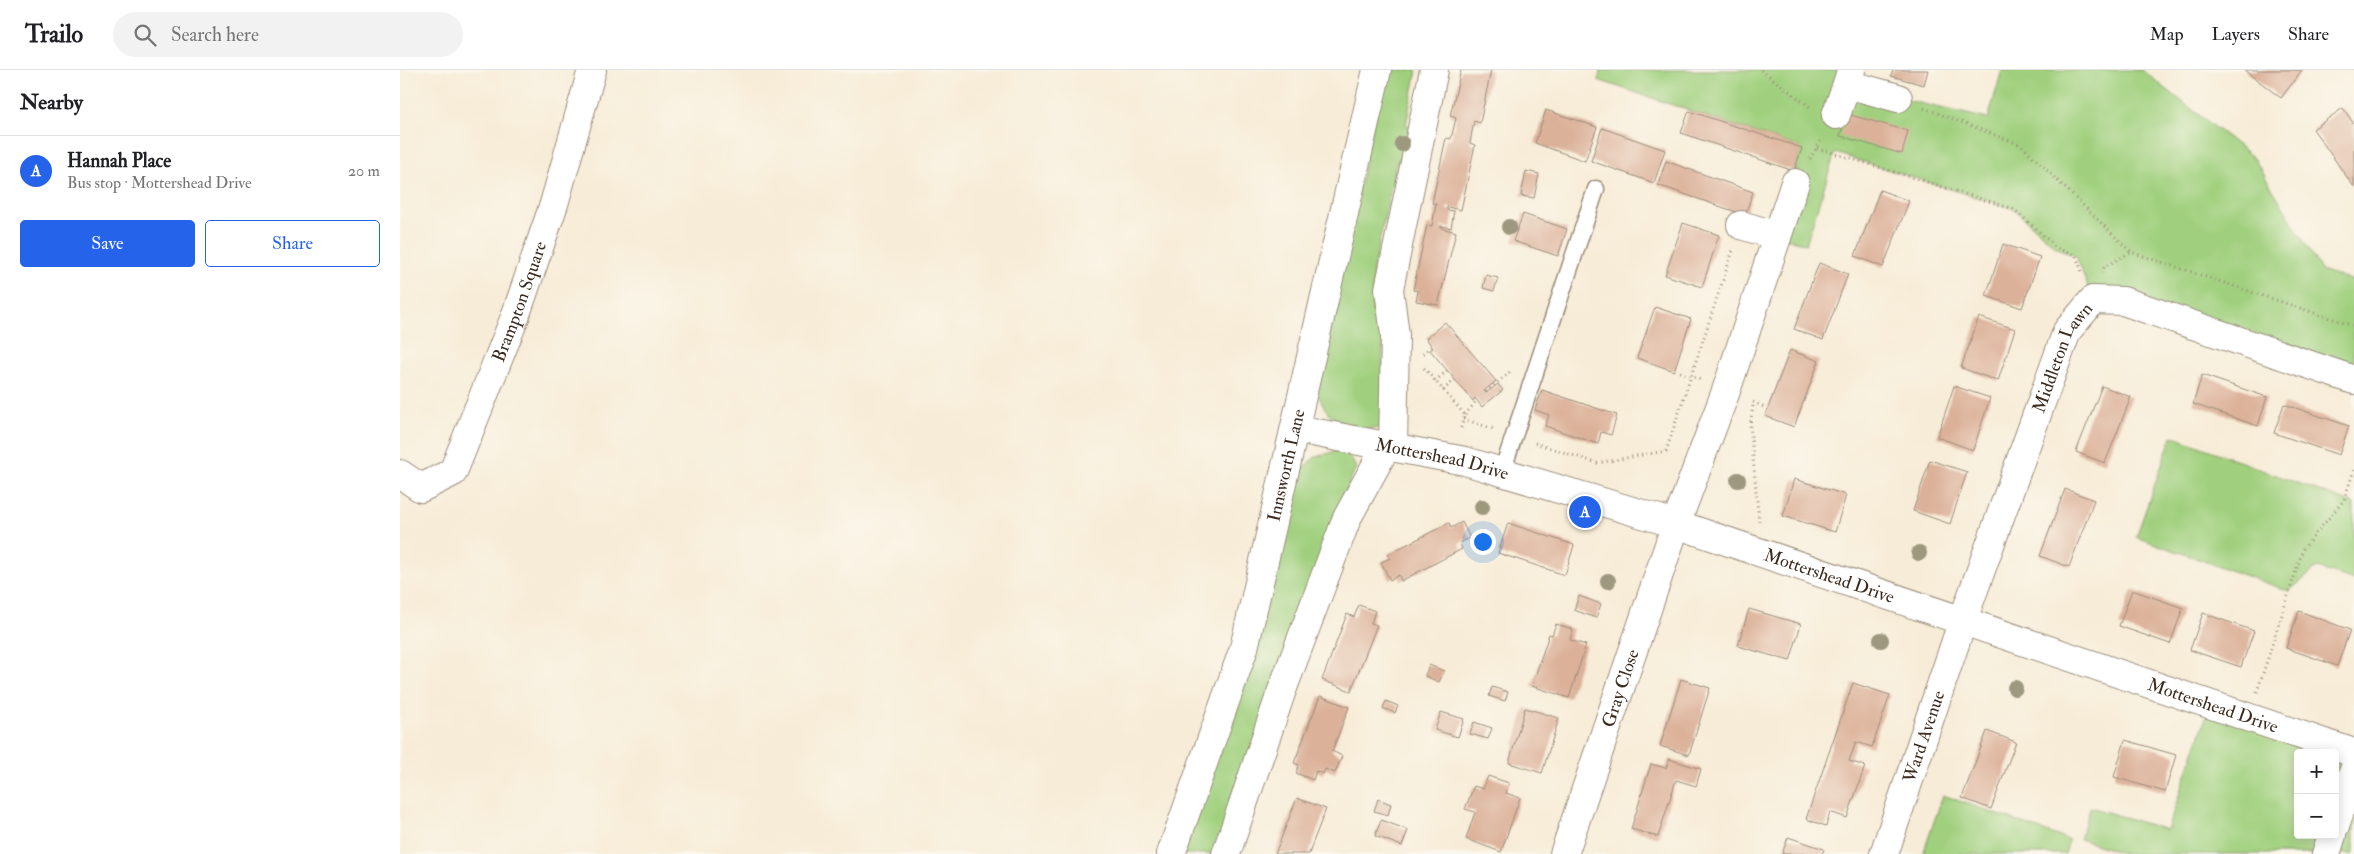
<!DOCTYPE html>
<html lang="en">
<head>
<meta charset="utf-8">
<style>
  :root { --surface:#fff; --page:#f2f2f2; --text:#202124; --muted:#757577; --line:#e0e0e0; --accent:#2563eb }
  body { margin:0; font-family:"IM FELL Double Pica",serif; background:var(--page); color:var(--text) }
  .controls { position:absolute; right:15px; bottom:15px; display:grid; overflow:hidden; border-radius:5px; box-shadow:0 2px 12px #0003 }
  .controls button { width:45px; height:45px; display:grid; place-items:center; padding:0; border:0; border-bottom:1px solid var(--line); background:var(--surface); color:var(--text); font:25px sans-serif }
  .you { position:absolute; left:1082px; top:471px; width:18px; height:18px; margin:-12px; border:4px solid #fff; border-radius:50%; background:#1a73e8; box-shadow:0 0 0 8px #1a73e833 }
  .badge { display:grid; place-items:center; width:32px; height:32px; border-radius:50%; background:var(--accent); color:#fff; font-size:16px; font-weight:700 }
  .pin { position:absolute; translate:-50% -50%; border:2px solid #fff; box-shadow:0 1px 5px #0006 }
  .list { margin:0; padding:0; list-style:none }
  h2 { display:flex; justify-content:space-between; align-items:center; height:65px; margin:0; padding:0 20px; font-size:21px }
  h2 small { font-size:16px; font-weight:400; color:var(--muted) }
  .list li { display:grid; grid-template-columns:32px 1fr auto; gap:15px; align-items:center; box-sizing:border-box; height:70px; padding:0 20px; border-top:1px solid var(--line) }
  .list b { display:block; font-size:19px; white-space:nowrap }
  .list p { margin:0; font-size:16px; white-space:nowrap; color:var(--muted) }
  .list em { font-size:16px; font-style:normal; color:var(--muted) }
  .actions { display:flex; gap:10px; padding:15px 20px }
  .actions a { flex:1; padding:11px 0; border:1px solid var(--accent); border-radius:5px; text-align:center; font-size:18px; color:var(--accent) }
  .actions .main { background:var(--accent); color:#fff }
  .icon { flex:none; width:28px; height:28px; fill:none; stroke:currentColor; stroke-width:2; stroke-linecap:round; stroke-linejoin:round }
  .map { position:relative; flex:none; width:1954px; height:784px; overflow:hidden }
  header { display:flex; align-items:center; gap:30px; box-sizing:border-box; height:70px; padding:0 25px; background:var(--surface); border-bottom:1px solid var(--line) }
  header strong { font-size:24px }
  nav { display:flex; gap:28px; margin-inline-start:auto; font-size:18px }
  .search { width:350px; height:45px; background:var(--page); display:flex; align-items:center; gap:12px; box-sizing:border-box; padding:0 18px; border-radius:28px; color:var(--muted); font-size:19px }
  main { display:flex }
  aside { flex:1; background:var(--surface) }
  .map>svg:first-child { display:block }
  .grass { fill:#a0d07e; stroke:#6e7d4e; fill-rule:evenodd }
  .building { fill:#dcb199 }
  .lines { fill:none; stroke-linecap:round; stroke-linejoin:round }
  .service-casing { stroke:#998b7a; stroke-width:19 }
  .minor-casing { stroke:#998b7a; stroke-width:30 }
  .tertiary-casing { stroke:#998b7a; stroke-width:30 }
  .path { stroke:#998b7a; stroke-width:3; stroke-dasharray:1 4; stroke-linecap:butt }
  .service { stroke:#fff; stroke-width:16 }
  .minor { stroke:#fff; stroke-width:28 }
  .tertiary { stroke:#fff; stroke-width:28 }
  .tree { fill:#9d987e }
  .labels { text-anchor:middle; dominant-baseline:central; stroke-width:4; stroke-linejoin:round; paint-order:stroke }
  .street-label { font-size:18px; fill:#3b2a1e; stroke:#fbf7ec }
</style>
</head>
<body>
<header>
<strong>Trailo</strong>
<div class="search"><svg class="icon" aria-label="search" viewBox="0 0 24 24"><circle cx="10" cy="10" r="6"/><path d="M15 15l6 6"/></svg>Search here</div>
<nav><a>Map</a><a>Layers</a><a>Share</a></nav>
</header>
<main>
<aside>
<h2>Nearby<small></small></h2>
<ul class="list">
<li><span class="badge">A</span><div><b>Hannah Place</b><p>Bus stop · Mottershead Drive</p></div><em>20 m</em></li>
</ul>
<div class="actions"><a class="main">Save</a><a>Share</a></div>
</aside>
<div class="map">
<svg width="1954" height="784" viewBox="0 0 1954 784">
  <rect width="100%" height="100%" fill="#fbf7ec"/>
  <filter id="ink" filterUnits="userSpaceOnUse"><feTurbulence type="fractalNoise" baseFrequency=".02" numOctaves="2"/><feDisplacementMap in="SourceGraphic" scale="10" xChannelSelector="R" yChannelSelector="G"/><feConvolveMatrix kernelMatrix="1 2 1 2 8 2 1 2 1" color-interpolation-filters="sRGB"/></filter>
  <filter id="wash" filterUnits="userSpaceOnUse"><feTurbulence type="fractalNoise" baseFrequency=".0096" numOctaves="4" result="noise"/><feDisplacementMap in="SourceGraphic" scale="20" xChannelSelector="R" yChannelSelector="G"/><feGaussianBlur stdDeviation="1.12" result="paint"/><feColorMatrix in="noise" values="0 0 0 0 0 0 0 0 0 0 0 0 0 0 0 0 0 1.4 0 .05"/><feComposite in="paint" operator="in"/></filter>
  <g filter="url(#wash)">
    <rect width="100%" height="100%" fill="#f7ecd7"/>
    <path class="grass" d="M985 0H1017L1006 55 1013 57 1006 93 997 91 973 200 972 242 984 243 981 357C972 360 967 359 958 357 930 352 925 342 915 317Z
      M1201 0H1440L1498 28 1588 49 1602 0H1742L1854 88 1921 200 1954 211V310L1693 230 1676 186 1657 178 1614 139 1435 83 1406 174 1377 166 1401 78 1198 10Z
      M1772 366 1954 434V510L1917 498 1889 521 1736 467Z
      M936 381 950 387 956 397 936 443 826 784H782L896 405 915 387Z
      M1811 633 1954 683V784H1725L1680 769 1690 737 1767 760ZM1898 683H1935V765H1898Z
      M1543 725 1669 770 1665 784H1523Z"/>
    <g id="blocks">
      <path class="building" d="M1061 0H1091L1080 53 1074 51 1070 73 1075 75 1061 140 1047 137V140L1054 141 1051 158 1041 156V158L1056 162 1038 235 1016 231 1018 221 1013 220 1027 155 1032 156 1036 134 1032 133 1046 68 1051 69 1056 48 1050 46Z
        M1493 0H1528L1524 15 1491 6Z
        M1844 0H1902L1881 28Z
        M1943 38 1954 54V117L1913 59Z
        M1146 40 1197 57 1185 91 1135 73Z
        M1289 41 1402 78 1394 101 1281 63Z
        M1447 44 1508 61 1502 84 1440 66Z
        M1202 58 1265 80 1254 113 1191 91Z
        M1266 91 1353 122 1345 145 1258 115Z
        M1126 101 1139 104 1134 128 1121 126Z
        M1480 120 1509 131 1483 197 1455 186Z
        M1123 144 1167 159 1158 186 1113 171Z
        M1283 153 1319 165 1302 217 1265 205Z
        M1603 174 1640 187 1622 238 1586 226Z
        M1419 193 1448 204 1423 270 1394 259Z
        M1086 205 1098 208 1094 221 1083 218Z
        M1255 237 1291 249 1274 301 1237 288Z
        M1579 247 1615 259 1598 311 1561 298Z
        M1045 252 1096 311 1084 321 1086 323 1098 314 1103 320 1082 337 1075 328 1073 331 1030 280 1033 278 1026 268Z
        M1390 280 1419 291 1394 357 1365 346Z
        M1802 305 1867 327 1858 356 1793 334Z
        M1554 316 1590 328 1573 380 1537 367Z
        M1702 316 1731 327 1705 393 1676 382Z
        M1142 320 1217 345 1211 365 1201 362 1198 374 1145 356 1149 345 1135 340Z
        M1884 334 1949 356 1939 385 1874 363Z
        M1530 390 1567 402 1550 454 1513 441Z
        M1394 409 1446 425 1435 462 1383 446Z
        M1665 419 1694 430 1669 497 1640 486Z
        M1062 452 1070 468 1059 473 1062 479 1001 511 999 505 990 510 981 492 990 488 988 484 1049 453 1051 458Z
        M1108 453 1174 475 1165 505 1098 483Z
        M1732 520 1783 538 1770 574 1719 556Z
        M1179 526 1201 534 1196 548 1174 540Z
        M959 535 975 541 971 553 977 555 951 621 922 610 947 544 954 547Z
        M1349 539 1401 554 1390 591 1338 576Z
        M1899 541 1950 560 1937 596 1886 578Z
        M1803 543 1854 561 1841 597 1790 580Z
        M1156 554 1173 559 1170 570 1186 575 1169 628 1132 616 1149 564 1152 565Z
        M1029 595 1044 601 1039 612 1025 606Z
        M1281 609 1310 618 1289 685 1260 676Z
        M1453 613 1490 625 1472 677 1456 672 1449 691 1465 696 1447 748 1430 742 1426 756 1406 749Z
        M1092 617 1108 622 1105 631 1089 626Z
        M920 626 949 637 932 681 942 686 935 703 925 699 923 704 916 701 913 710 896 703 899 695 894 693Z
        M986 631 998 636 995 643 983 638Z
        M1125 638 1159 648 1142 703 1109 693Z
        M1041 642 1064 649 1058 667 1035 660Z
        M1074 652 1092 658 1088 669 1070 664Z
        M1587 661 1616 672 1591 739 1562 728Z
        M1725 670 1776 685 1765 722 1714 707Z
        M1269 689 1301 699 1296 716 1276 710 1258 767 1231 759 1251 694 1266 698Z
        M1088 706 1109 713 1106 723 1120 728 1101 782 1066 769 1075 742 1065 739 1074 716 1083 719Z
        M897 728 926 739 913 772 909 784H875Z
        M978 729 991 734 988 745 974 741Z
        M981 750 1008 760 1002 776 975 766Z
        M1388 767 1424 779 1422 784H1382Z"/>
    </g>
  </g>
  <g filter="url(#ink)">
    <use href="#blocks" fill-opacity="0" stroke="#998b7a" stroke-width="1"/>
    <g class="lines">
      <g class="service-casing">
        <path id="service" d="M1102 402 1196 119"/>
      </g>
      <g class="minor-casing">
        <g id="minor">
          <path d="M1451 0 1447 14 1498 28"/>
          <path d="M1436 45 1447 14"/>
          <path d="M1341 155 1377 166"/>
          <path id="s1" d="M896 359 1065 391 1276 454 1954 683"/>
          <path d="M993 378 995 265 989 219 1034 0"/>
          <path id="s2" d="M0 404 21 418 53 402 115 247 154 134 192 0"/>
          <path d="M1935 756 1954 700"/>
          <path d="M826 784 881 623 947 448 986 377"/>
          <path id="s3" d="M1164 784 1276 454 1326 321 1395 113"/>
          <path id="s4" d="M1484 784 1563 550 1667 261 1693 230 1723 231 1954 310"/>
          <path d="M1926 784 1932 765"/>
        </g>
      </g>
      <g class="tertiary-casing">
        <g id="tertiary">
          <path id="s5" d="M771 784 844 578 977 0"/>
        </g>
      </g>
      <path class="path" d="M1361 0 1410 37
        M1524 38 1621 75 1731 182
        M1417 78 1614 139 1657 178 1676 186 1683 204
        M1410 89 1422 69
        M1702 203 1704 197 1731 182 1954 256
        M1023 284 1031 276
        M1024 298 1065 345 1060 361
        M1280 302 1301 310
        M1035 311 1047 301
        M1043 320 1055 310
        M1086 322 1110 302
        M1353 332 1364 337
        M1353 336 1350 355 1359 452
        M1065 345 1077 330
        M1063 349 1094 359
        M1135 373 1197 393 1266 381 1333 180
        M1857 622 1903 479 1944 430 1954 400"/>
      <use href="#service" class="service"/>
      <use href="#minor" class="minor"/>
      <use href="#tertiary" class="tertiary"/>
    </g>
    <g class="tree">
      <circle cx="1002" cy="74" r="8"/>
      <circle cx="1109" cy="157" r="8"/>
      <circle cx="1338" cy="410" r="8"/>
      <circle cx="1082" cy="437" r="8"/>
      <circle cx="1519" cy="483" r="8"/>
      <circle cx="1208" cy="511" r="8"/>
      <circle cx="1481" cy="570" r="8"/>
      <circle cx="1615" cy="618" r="8"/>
    </g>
  </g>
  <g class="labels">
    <g class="street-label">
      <text stroke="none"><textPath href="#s2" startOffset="244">Brampton Square</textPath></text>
      <text stroke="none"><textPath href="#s4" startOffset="528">Middleton Lawn</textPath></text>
      <text stroke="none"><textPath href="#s1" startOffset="149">Mottershead Drive</textPath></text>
      <text stroke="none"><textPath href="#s5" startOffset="406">Innsworth Lane</textPath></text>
      <text stroke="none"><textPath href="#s1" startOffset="554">Mottershead Drive</textPath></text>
      <text stroke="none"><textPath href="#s3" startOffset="175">Gray Close</textPath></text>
      <text stroke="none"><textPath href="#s1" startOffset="959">Mottershead Drive</textPath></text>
      <text stroke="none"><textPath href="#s4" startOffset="124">Ward Avenue</textPath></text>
    </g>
  </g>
</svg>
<div class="controls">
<button>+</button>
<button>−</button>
</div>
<div class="you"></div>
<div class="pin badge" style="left:1185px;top:442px">A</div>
</div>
</main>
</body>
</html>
